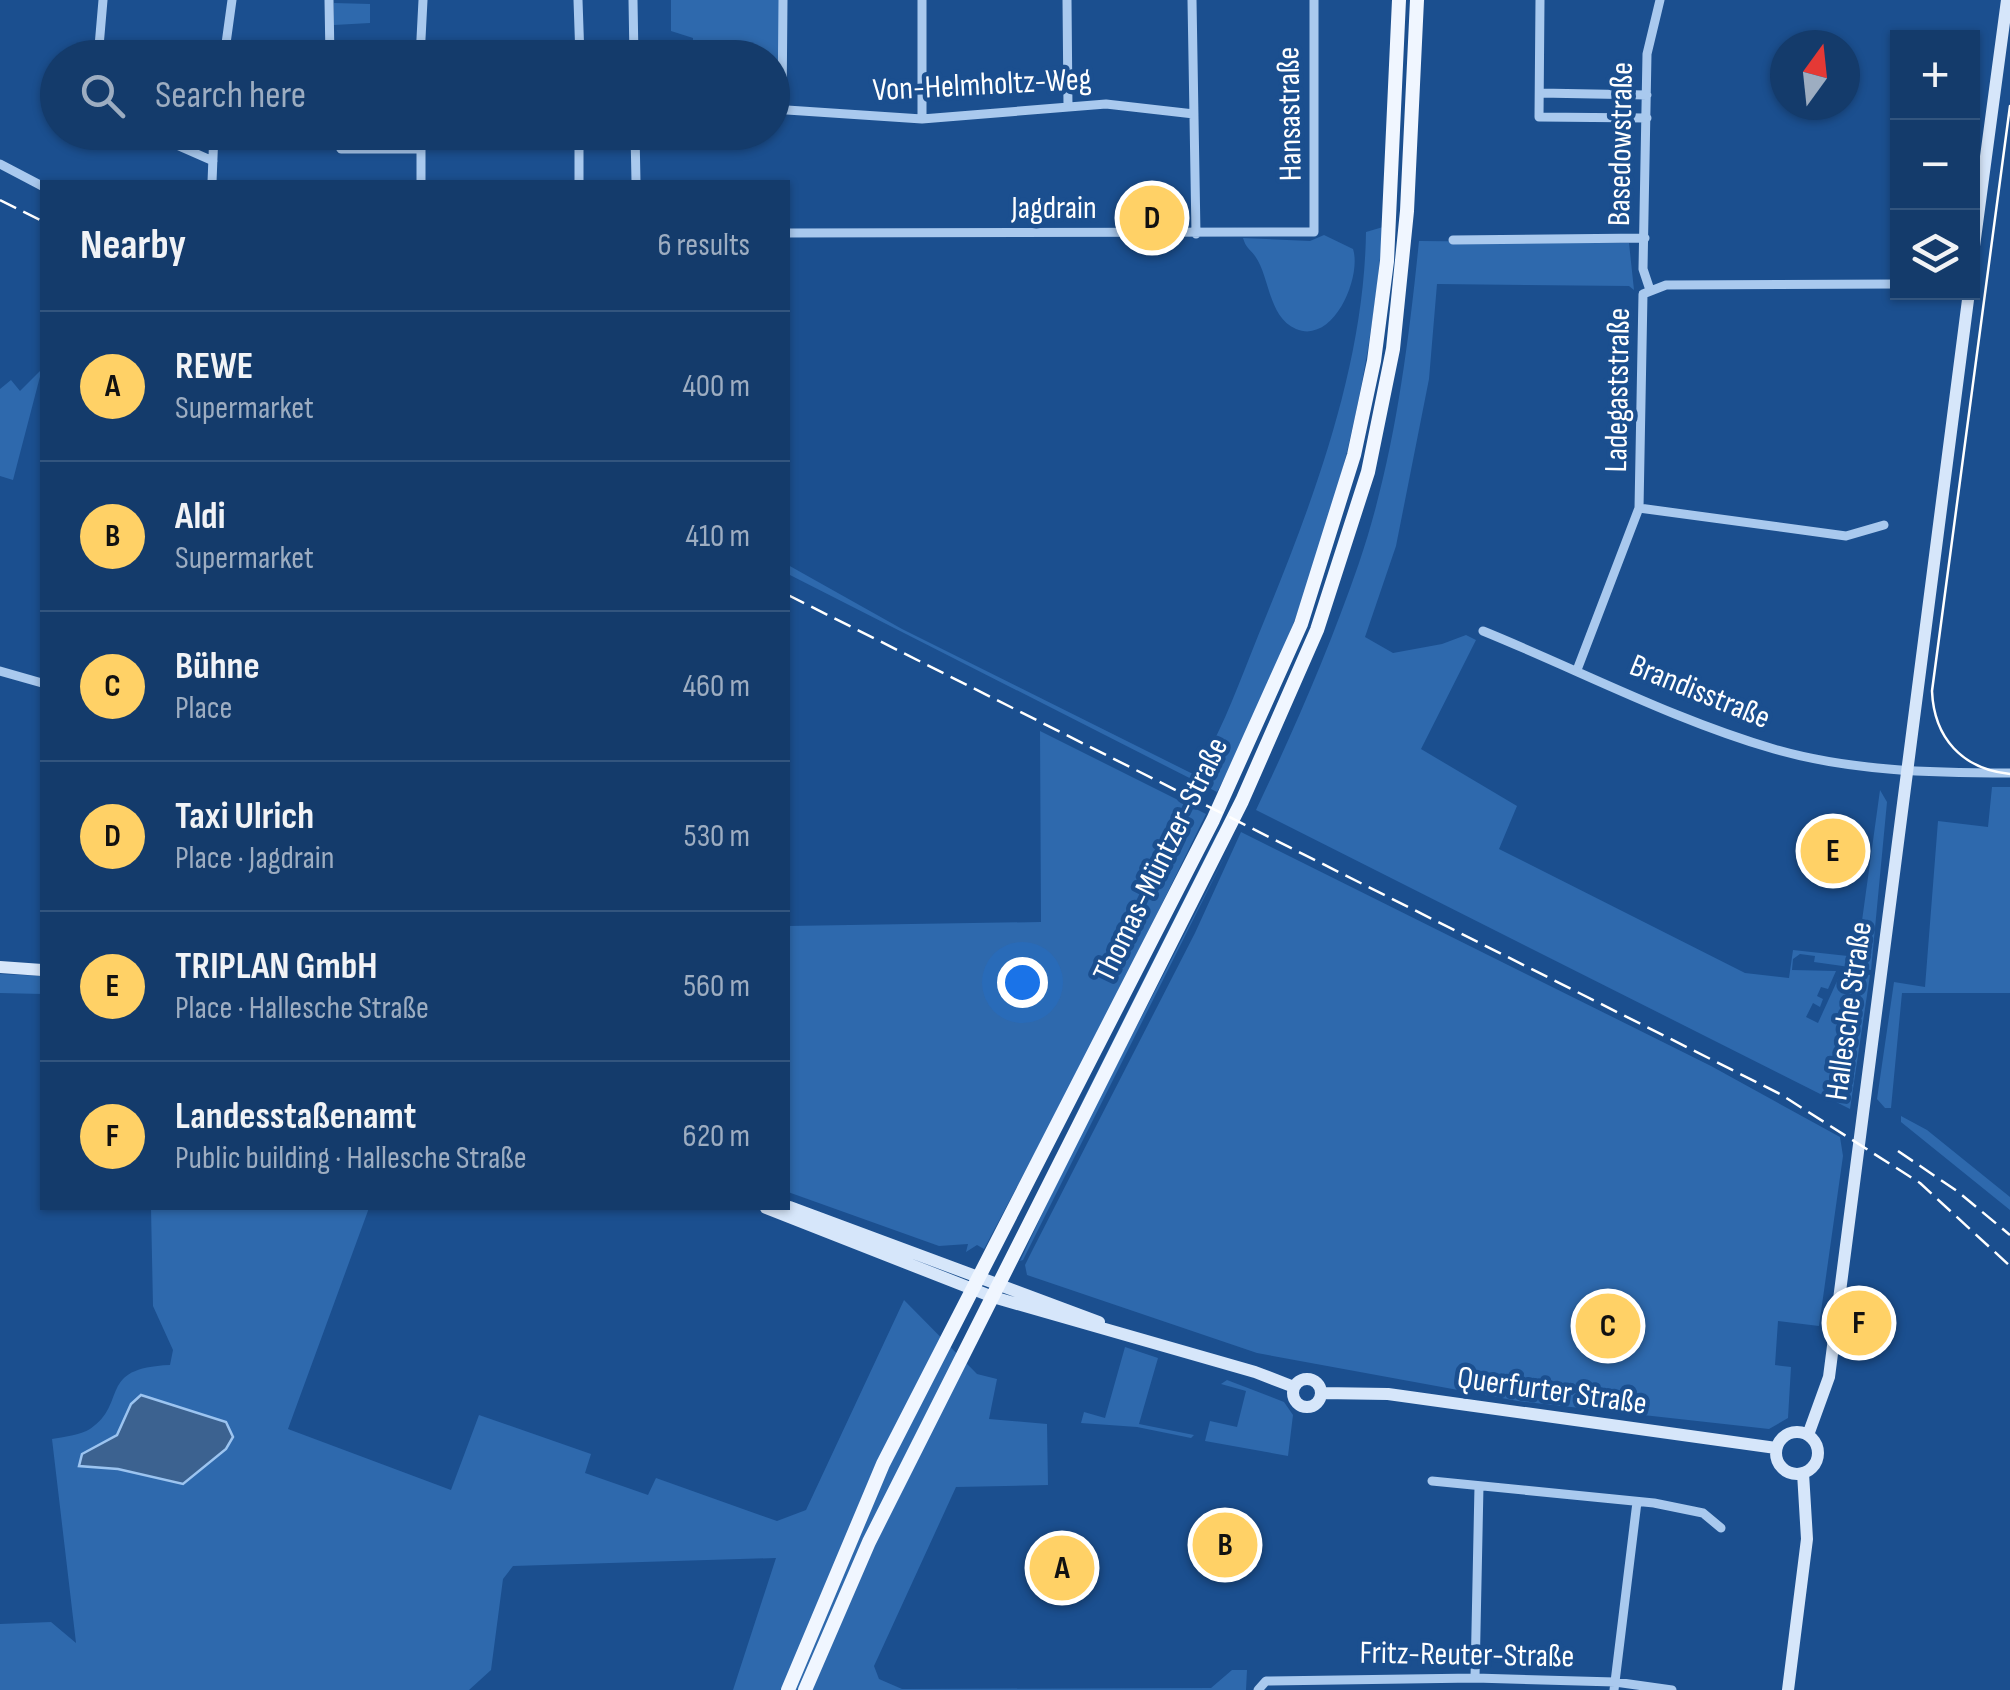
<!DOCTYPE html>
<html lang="en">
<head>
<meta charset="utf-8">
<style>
  :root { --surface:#143b6b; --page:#214673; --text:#f1f3f6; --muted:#9dadc1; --line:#33557e; --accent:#ffd166 }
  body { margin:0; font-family:"Sofia Sans Condensed",sans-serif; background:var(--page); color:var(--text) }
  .controls { position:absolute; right:30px; top:30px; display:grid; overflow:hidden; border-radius:0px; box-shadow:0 2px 8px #0004 }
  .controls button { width:90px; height:90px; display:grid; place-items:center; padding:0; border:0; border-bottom:2px solid var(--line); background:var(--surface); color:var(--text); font:50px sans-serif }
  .compass { position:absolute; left:1770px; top:30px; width:90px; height:90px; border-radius:50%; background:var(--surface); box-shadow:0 2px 8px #0004; rotate:15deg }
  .you { position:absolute; left:1022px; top:982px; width:35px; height:35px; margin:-25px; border:8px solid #fff; border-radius:50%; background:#1a73e8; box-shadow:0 0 0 15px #1a73e833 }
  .badge { display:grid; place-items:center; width:65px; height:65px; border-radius:50%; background:var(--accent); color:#111; font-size:32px; font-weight:700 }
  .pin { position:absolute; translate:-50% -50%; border:5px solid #fff; box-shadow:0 2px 10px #0006 }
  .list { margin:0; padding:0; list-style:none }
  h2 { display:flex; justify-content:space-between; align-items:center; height:130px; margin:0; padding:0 40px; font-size:42px }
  h2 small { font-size:32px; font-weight:400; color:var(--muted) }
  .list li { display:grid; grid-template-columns:65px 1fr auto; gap:30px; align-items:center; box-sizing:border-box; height:150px; padding:0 40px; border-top:2px solid var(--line) }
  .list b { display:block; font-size:38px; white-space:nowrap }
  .list p { margin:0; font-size:32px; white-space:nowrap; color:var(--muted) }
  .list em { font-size:32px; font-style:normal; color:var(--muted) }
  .icon { flex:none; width:55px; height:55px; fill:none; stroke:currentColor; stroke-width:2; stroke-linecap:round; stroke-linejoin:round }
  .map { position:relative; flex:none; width:2010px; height:1690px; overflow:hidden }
  .search { position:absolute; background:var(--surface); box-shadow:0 2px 8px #0004; left:40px; top:40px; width:750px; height:110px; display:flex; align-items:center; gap:25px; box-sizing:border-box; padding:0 35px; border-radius:55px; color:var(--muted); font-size:38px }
  .panel { position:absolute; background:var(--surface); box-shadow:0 2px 8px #0004; left:40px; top:180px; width:750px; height:1030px; border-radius:0px }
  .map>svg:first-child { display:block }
  .green { fill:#2e69ad }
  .water { fill:#3c6290; stroke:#9cc4f0; stroke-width:2.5 }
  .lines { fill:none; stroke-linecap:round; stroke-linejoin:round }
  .street { stroke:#a9c9ee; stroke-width:9 }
  .secondary { stroke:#d6e6fa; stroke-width:12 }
  .primary { stroke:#f0f6ff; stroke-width:14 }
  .tram { stroke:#fff; stroke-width:2.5 }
  .rail { stroke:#fff; stroke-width:2.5; stroke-dasharray:18 8; stroke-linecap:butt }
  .labels { text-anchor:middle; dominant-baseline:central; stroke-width:9; stroke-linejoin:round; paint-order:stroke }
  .street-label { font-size:32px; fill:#fff; stroke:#1b4f8f }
</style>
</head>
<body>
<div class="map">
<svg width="2010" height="1690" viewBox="0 0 2010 1690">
  <rect width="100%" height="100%" fill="#1b4f8f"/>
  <path class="green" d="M671 0H780L778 106H773L772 58 692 57 693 38 671 31Z
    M334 3 370 4V23L334 25Z
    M1383 227C1366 431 1312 610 1217 792L788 574V565L902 629 1195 775C1222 732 1239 683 1258 636 1310 509 1364 371 1366 232Z
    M1324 235 1353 249C1362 276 1334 345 1296 329 1268 317 1270 277 1255 256 1249 248 1246 248 1243 238L1310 241Z
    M1419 241 1629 243 1634 290 1629 286 1437 284 1429 379 1396 546 1365 637 1393 653 1442 644 1466 635 1476 640 1421 749 1517 806 1499 849 1745 973 1789 978 1793 950 1857 957 1880 790 1887 802 1871 970 1814 962 1815 956 1800 954 1793 959 1792 970 1836 971 1828 989 1821 987 1817 996 1823 999 1820 1007 1813 1003 1806 1017 1818 1023 1838 979 1847 972 1870 975 1850 1109 1256 810C1294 730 1330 647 1359 563 1394 460 1408 349 1419 241Z
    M42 369 13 480 0 476V389L11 380 20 391Z
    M1040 731 1206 814 1102 1026 984 1249 977 1245 966 1252 968 1244 939 1246 788 1192V926L1041 922Z
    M1992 787H2010V993H1902L1891 1108H1885L1877 1099 1894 982 1925 987 1938 821 1988 827Z
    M1218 832 1223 834 1070 1126Z
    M1241 832 1711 1066 1840 1137 1843 1156 1819 1326 1778 1321 1775 1365 1791 1367 1788 1418 1769 1429 1518 1401 1257 1353 1027 1275 1025 1265 1033 1249 1195 933Z
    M1227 852 1023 1260 1020 1261 1071 1153Z
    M0 974 42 976V994L0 993Z
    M1901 1116 1927 1130 2010 1197V1210L1901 1122Z
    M151 1208H369L288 1429 451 1490 479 1415 591 1454 585 1473 648 1495 656 1478 777 1521 806 1510 904 1300 977 1374 997 1379 989 1419 1047 1424 1048 1485 956 1487 874 1666 879 1679 902 1689 1211 1688 1232 1670H1247L1246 1690H733L776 1558 513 1566 503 1579 491 1670 469 1690H0V1624L51 1622 76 1643 52 1439C63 1437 81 1435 90 1429 129 1403 96 1368 170 1365L173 1350 153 1306Z
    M1125 1347 1158 1358 1139 1424 1194 1435 1191 1438 1137 1427 1081 1423 1084 1412 1105 1418Z
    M1227 1380 1284 1402 1293 1415 1288 1456 1205 1441 1210 1421 1237 1427 1246 1391 1221 1384Z"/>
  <path class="water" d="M141 1395 226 1422 233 1437 226 1449 183 1484 118 1469 79 1466 82 1454 117 1435 131 1404Z"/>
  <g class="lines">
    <path class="street" d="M329 0 330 58
      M578 0 580 58
      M633 0 634 58
      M922 0V119
      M1067 0 1068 107
      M1192 0 1196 234
      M1540 0 1539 117 1647 118
      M98 58 103 0
      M224 58 232 0
      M420 58 423 0
      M1540 93 1647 95
      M772 109 922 119 1106 104 1194 114
      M782 110 783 0
      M147 132 213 161
      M331 132 341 149H421
      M421 132V182
      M635 132 636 182
      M0 164 42 186
      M212 182 214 132
      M579 182V132
      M788 233 1314 232V0
      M1453 240 1645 238
      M1650 290 1643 269 1647 54 1660 0
      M1639 508 1846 536 1884 525
      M1483 631C1579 670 1674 720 1774 749 1850 771 1932 773 2010 773
      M1577 670 1639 508 1643 294 1666 285 1898 284
      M0 671 42 683
      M1432 1481 1654 1503 1703 1513 1721 1528
      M1475 1678 1479 1486
      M1258 1690 1266 1681 1475 1678 1615 1682 1672 1690
      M1614 1690 1637 1502"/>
    <path class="secondary" d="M1972 261 2007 0
      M0 967 42 970
      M790 1207 1099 1322
      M766 1208 993 1297 1255 1372 1294 1387
      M1293 1393a14 14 0 1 1 28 0a14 14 0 1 1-28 0Z
      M1321 1393 1388 1394 1776 1448
      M1776 1453a21 21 0 1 1 42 0a21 21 0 1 1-42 0Z
      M1808 1435 1829 1377 1969 292
      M1788 1690 1807 1539 1803 1473"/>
    <path class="primary" d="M788 1690 883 1464 1213 820 1301 624 1354 455 1374 361 1387 261 1399 0
      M805 1690 869 1542 1242 801 1317 630 1368 472 1393 349 1407 211 1417 0"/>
    <path class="tram" d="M2010 106 1932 691C1934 738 1962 769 2010 774"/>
    <path class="rail" d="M0 200 42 221
      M788 595 1780 1094 1920 1183 2010 1266
      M1898 1151 1957 1191 2010 1235"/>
  </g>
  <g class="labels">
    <g class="street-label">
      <text transform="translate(982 85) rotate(-3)">Von-Helmholtz-Weg</text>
      <text transform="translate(1290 114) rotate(-91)">Hansastraße</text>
      <text transform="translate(1621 144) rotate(-89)">Basedowstraße</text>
      <text x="1054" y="208">Jagdrain</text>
      <text transform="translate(1618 390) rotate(-89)">Ladegaststraße</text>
      <text transform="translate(1700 692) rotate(22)">Brandisstraße</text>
      <text transform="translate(1161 860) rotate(-64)">Thomas-Müntzer-Straße</text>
      <text transform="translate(1849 1011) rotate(-82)">Hallesche Straße</text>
      <text transform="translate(1552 1391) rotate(8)">Querfurter Straße</text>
      <text transform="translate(1467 1655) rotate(1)">Fritz-Reuter-Straße</text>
    </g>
  </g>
</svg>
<div class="controls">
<button>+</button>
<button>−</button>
<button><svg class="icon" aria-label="layers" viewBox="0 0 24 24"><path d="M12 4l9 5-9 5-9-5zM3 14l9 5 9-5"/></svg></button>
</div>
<svg class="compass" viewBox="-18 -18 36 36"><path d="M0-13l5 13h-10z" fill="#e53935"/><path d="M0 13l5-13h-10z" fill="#9dadc1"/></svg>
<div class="you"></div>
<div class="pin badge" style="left:1062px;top:1568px">A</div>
<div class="pin badge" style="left:1225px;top:1545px">B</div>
<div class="pin badge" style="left:1608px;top:1326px">C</div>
<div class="pin badge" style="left:1152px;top:218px">D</div>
<div class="pin badge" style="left:1833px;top:851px">E</div>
<div class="pin badge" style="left:1859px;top:1323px">F</div>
<div class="search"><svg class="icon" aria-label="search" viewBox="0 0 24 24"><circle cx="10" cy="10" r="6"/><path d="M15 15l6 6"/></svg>Search here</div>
<section class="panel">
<h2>Nearby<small>6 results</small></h2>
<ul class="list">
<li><span class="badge">A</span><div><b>REWE</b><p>Supermarket</p></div><em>400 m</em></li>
<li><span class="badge">B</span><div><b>Aldi</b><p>Supermarket</p></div><em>410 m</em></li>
<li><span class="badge">C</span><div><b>Bühne</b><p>Place</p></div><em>460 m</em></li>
<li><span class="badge">D</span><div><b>Taxi Ulrich</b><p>Place · Jagdrain</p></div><em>530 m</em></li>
<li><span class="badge">E</span><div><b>TRIPLAN GmbH</b><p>Place · Hallesche Straße</p></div><em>560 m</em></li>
<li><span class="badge">F</span><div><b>Landesstaßenamt</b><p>Public building · Hallesche Straße</p></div><em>620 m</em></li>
</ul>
</section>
</div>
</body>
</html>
